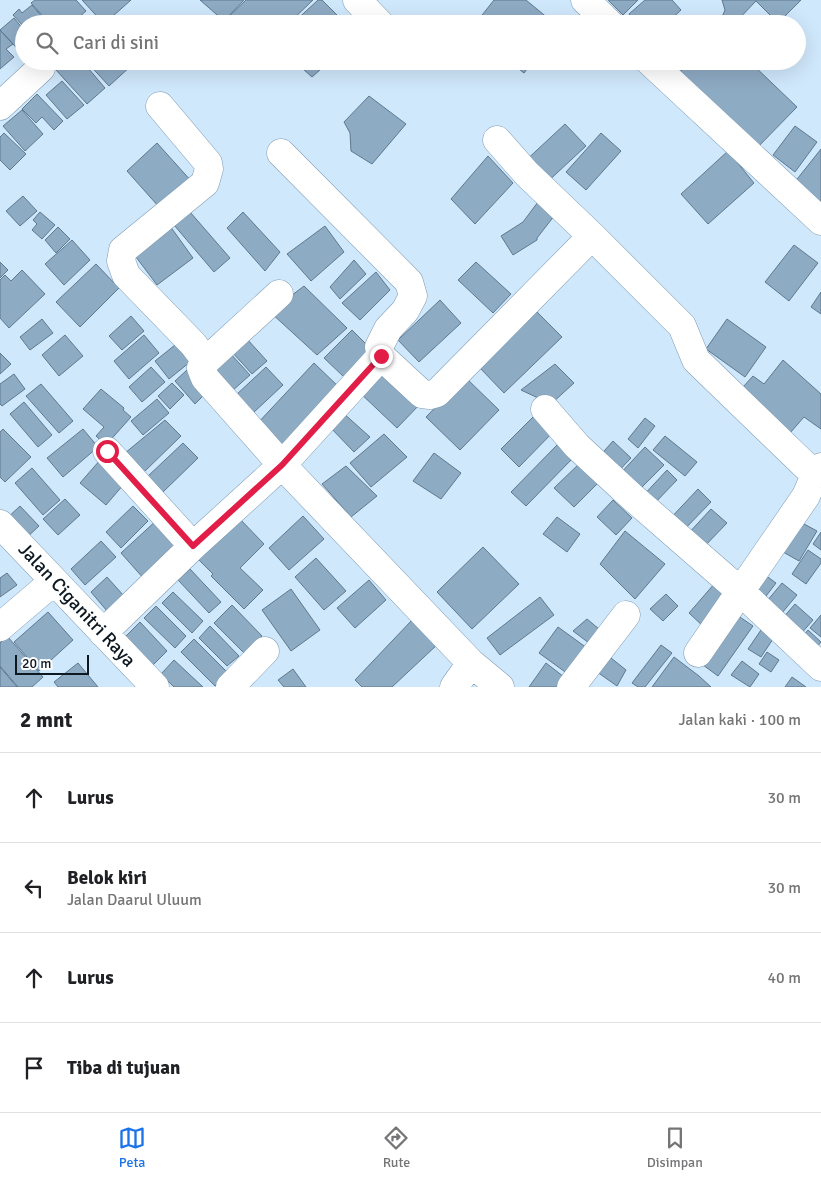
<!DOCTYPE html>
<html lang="id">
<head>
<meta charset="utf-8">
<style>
  :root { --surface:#fff; --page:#f2f2f2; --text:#202124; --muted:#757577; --line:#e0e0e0; --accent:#1a73e8 }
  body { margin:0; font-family:Signika,sans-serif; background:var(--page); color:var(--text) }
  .scale { position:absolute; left:15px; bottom:12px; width:74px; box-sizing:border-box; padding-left:5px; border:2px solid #0d1821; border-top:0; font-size:14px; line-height:18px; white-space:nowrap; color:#0d1821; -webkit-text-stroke:4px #fff; paint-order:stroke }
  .stop { position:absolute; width:15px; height:15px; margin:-11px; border:4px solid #e11d48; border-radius:50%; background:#fff }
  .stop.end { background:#e11d48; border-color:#fff; box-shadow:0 1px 5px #0008 }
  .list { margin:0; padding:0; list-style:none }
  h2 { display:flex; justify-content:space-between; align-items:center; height:65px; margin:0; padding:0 20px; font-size:21px }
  h2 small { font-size:16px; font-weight:400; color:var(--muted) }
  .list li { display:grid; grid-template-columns:32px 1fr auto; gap:15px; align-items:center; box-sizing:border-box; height:90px; padding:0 20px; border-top:1px solid var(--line) }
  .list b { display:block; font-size:19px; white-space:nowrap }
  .list p { margin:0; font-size:16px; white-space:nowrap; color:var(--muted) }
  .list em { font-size:16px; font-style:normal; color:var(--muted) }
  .icon { flex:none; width:28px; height:28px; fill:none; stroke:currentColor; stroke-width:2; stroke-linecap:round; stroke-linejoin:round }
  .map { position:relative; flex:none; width:821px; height:687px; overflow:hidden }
  .search { position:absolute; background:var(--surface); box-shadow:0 5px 20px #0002; left:15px; right:15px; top:15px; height:55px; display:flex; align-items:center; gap:12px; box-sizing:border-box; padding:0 18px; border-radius:28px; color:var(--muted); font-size:19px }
  .sheet { height:425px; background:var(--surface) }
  nav { display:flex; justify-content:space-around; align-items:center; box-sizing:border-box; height:70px; border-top:1px solid var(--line); background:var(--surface); font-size:14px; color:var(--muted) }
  nav a { display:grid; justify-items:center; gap:2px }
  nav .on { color:var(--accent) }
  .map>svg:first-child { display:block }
  .building { fill:#8eabc4; stroke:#5d7990 }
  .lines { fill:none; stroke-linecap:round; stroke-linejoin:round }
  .minor-casing { stroke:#7e9bb3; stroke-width:29 }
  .minor { stroke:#fff; stroke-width:28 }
  .route { stroke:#e11d48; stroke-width:6 }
  .labels { text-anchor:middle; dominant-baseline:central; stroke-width:4; stroke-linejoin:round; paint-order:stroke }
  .street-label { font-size:19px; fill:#0d1821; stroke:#fff }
</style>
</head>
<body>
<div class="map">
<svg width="821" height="687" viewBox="0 0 821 687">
  <rect width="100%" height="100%" fill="#d0e8fc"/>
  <path class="building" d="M35 0H76L86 11 71 24H50L31 3Z
    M82 0H131L104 24Z
    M200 0H244L224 21Z
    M246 0H313L288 24H227L224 21Z
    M318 0H322L346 24H292Z
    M494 0H526L555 24H475Z
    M608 0H638L623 15Z
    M645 0H672L681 10 666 24H637L629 14Z
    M722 0H801L778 23 756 1 734 24H719L725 10Z
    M32 5 48 24H24V27L13 15 19 9 22 13Z
    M14 18 24 30V56L0 30Z
    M0 30 13 44 6 49 14 57 0 69Z
    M65 61H82L105 88 87 104 56 70Z
    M86 61H129L132 65 109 86Z
    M294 61H330L312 77Z
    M509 61H533L524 73Z
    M696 61H749L797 107 754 151 674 75Z
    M62 81 84 105 67 119 46 95Z
    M37 94 63 121 54 130 42 117 36 123 22 109Z
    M369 96 406 124 372 164 351 151 350 133 344 122Z
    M22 110 43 134 25 151 3 126Z
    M565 124 586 146 543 186 522 164Z
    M795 126 817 142 795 172 773 155Z
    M4 133 26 154 10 170 0 160V137Z
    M601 133 621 151 586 190 566 172Z
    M157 143 193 183 159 207 127 171Z
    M821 149V203L794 183Z
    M728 151 754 183 708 224 681 194Z
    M488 156 513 183 475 224 451 199Z
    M23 196 37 211 20 226 6 211Z
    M541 198 558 211 537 238V240L513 255 501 236 523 222Z
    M40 212 55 225 42 239 32 230 37 224 33 220Z
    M190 212 230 258 214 272 174 225Z
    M243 212 280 252 265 271 227 228Z
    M170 226 193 258 157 285 133 253Z
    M325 226 344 252 311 281 287 254Z
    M58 227 70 239 56 253 45 240Z
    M72 240 90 260 64 285 45 264Z
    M794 245 818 263 789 301 765 282Z
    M354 260 366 274 340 299 330 287Z
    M0 262 8 270 0 278Z
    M476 262 511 294 493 313 458 280Z
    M96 264 119 288 80 327 56 302Z
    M22 270 45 294 9 328 0 318V280L5 275 11 281Z
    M376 272 390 290 360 320 342 303Z
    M304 286 347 328 317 355 270 312Z
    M821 292V314L811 307Z
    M440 300 461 323 419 362 398 340Z
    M537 312 562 337 504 393 480 368Z
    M131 316 144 331 122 350 109 336Z
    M42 319 53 333 30 350 20 337Z
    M727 319 766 347 745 377 706 349Z
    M352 330 372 350 344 377 324 358Z
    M65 335 83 356 59 376 42 355Z
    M144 335 159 353 129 379 114 361Z
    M247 339 267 361 252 374 232 352Z
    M175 345 190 362 169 379 155 361Z
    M0 353 11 364 0 374Z
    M230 353 250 375 232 391 212 370Z
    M783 360 821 394V429L804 417 790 433 743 387 753 376 764 384Z
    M314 363 343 391 285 453 256 425Z
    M555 364 574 383 551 404 521 390Z
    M380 366 422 402 397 428 358 391Z
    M151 367 165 382 142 402 129 387Z
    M266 367 283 385 252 414 235 396Z
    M187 370 207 392 195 404 175 381Z
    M14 374 25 389 2 406 0 404V384Z
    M465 377 499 410 460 450 426 417Z
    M172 383 184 395 170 409 158 396Z
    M41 384 73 421 59 433 26 396Z
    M101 389 124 408 123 410 131 417 106 445 96 436 104 427 83 409Z
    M157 399 169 413 143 435 131 421Z
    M24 402 52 435 38 447 10 414Z
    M540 410 557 428 519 467 501 449Z
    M342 412 370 437 354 452 328 425Z
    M645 418 655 426 638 448 628 439Z
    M165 420 181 436 143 473 125 453Z
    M3 429 31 457 5 482 0 477V432Z
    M83 429 98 447 63 477 47 458Z
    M384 434 407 457 371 487 350 463Z
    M665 436 697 462 685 476 653 450Z
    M613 441 631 458 614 476 597 459Z
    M183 443 198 458 162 493 147 477Z
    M558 444 573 458 526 506 511 492Z
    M645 447 664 465 635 494 617 477Z
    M434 453 461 473 441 499 413 481Z
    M101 459 124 484 106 505 80 483Z
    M580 463 599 482 574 507 554 488Z
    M346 466 377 496 351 517 322 484Z
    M32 468 60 500 43 515 15 483Z
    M667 470 677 480 651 507 641 498Z
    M698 489 711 502 679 535 666 523Z
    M65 499 80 515 58 535 43 519Z
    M613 500 632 518 616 535 597 517Z
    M20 506 39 526 23 541 4 521Z
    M133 506 148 521 121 548 106 532Z
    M711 509 727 523 701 550 686 536Z
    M303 516 324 539 289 570 269 548Z
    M238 517 264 544 240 568 263 590 244 609 211 576 213 574 196 557Z
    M557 517 580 534 567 552 543 534Z
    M793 518 817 531 799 561 776 548Z
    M158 519 183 546 145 580 121 553Z
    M625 531 665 564 635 599 600 564Z
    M821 532V550L813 544Z
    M101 541 116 557 85 585 71 569Z
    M483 547 519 584 472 629 437 592Z
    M808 550 821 559V563L806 584 792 574Z
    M316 558 346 591 324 610 295 577Z
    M190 569 221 602 209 613 178 580Z
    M761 572 776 583 760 604 745 593Z
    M7 573 17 585 0 597V578Z
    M107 577 124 596 107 611 91 592Z
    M369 580 386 600 355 628 337 608Z
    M715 583 732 598 705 628 689 613Z
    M782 583 797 595 777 619 762 607Z
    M291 589 320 630 291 651 262 610Z
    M173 592 203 621 192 633 162 603Z
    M666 594 678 606 663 621 650 609Z
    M540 597 554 615 500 655 487 638Z
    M795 604 813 620 799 636 781 620Z
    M232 605 262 636 244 653 214 623Z
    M156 606 186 636 175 648 144 618Z
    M48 612 73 640 39 671 14 642Z
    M734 613 753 626 718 676 699 662Z
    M821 615V637L810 628Z
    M413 619 439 643 392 687H362L355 680Z
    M587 619 599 629 589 643 573 631Z
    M140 622 167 651 153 665 125 637Z
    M210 626 239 656 227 666 199 638Z
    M558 627 587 648 568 674 539 653Z
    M761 630 773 639 761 657 748 649Z
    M808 630 821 642 812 653 798 642Z
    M7 636 43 677 32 687H18L0 666V643Z
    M194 639 228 673 215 686 181 652Z
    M661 645 672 653 645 687H638L632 683Z
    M601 650 626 670 617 686 590 667Z
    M767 652 779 660 771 672 759 664Z
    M674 657 699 676 711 687H652Z
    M174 660 203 687H174L161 674Z
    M742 661 759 674 750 687 731 675Z
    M78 663 98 687H58L54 682Z
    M546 663 568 680 563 687H529Z
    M0 667 17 687H0Z
    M293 669 306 687H284L278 680Z
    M792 677 806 687H785Z"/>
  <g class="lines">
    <g class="minor-casing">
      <path id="minor" d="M357 0 380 24
        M585 0 610 24
        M649 61 821 221
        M0 106 41 68
        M160 106 208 163 209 169 205 183 123 250 121 261 126 275 193 344 206 361
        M281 153 409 282 413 296 405 311 388 329 379 347 381 356 422 394 430 395 437 393 592 236 527 174 497 140
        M592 236 682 326 696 360 815 475
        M279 294 206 361 201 368 205 378 282 465 471 663 500 687
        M545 409 577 446 631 496 740 591 821 667
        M107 451 193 546
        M0 524 155 687
        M0 627 54 581
        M103 633 193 546 282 465 381 356
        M698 653 806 496 815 475 821 467
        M230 687 265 651
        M454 687 471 663
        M571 687 626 615"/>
    </g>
    <use href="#minor" class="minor"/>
  </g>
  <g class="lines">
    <path class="route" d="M107 451 193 546 282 465 381 356"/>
  </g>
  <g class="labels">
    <g class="street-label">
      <text transform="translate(77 605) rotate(47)">Jalan Ciganitri Raya</text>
    </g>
  </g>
</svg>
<div class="scale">20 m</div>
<div class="stop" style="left:107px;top:451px"></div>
<div class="stop end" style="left:381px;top:356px"></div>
<div class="search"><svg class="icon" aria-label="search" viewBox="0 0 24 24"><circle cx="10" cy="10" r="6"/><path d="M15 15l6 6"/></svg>Cari di sini</div>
</div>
<section class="sheet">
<h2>2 mnt<small>Jalan kaki · 100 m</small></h2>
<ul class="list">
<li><svg class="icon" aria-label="ahead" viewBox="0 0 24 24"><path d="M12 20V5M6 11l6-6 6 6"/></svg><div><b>Lurus</b></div><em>30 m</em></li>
<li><svg class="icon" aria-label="left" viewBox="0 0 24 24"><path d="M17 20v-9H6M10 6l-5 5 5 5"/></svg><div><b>Belok kiri</b><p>Jalan Daarul Uluum</p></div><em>30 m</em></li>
<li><svg class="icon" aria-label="ahead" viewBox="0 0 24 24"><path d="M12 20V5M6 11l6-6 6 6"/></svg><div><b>Lurus</b></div><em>40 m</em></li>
<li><svg class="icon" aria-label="arrive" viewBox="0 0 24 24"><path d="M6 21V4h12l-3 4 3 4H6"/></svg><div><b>Tiba di tujuan</b></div></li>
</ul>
</section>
<nav>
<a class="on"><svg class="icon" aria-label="map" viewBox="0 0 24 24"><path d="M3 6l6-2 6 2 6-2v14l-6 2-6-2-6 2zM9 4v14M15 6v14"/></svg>Peta</a>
<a><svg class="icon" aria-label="directions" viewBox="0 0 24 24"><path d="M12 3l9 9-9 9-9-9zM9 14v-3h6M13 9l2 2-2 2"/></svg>Rute</a>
<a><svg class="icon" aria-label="saved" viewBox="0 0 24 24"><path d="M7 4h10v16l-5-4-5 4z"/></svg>Disimpan</a>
</nav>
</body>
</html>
